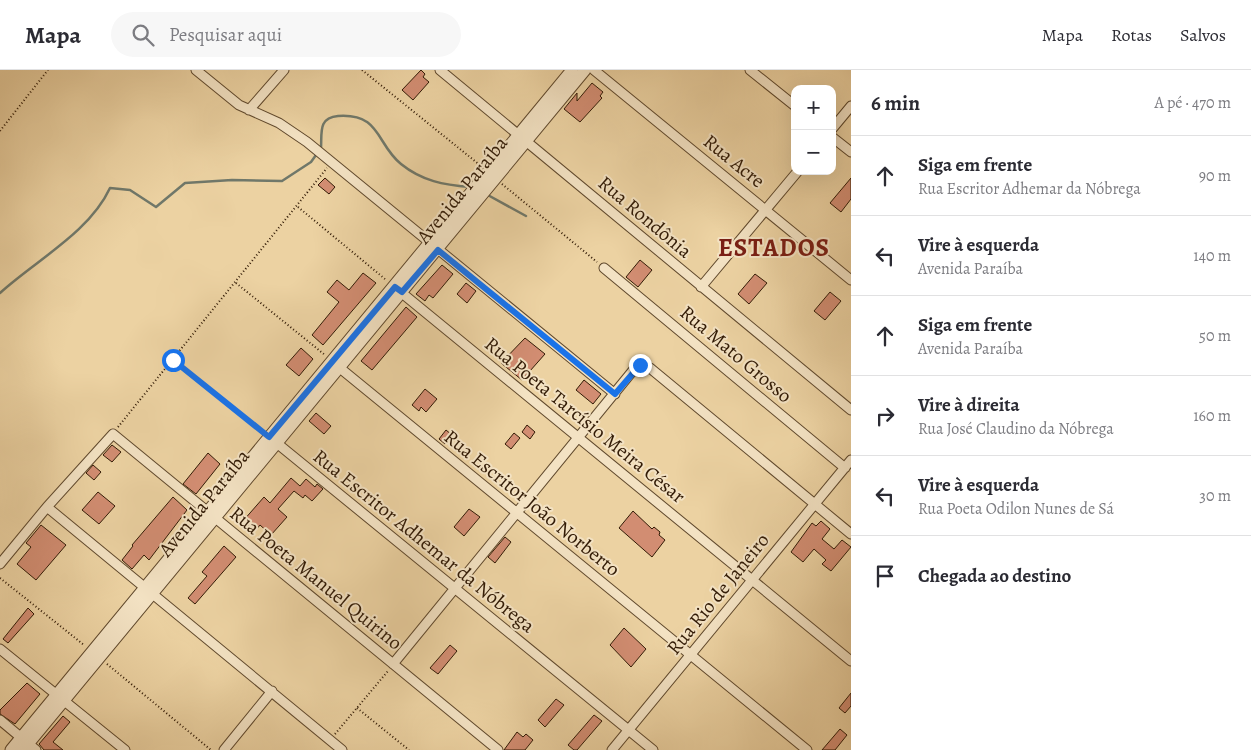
<!DOCTYPE html>
<html lang="pt">
<head>
<meta charset="utf-8">
<style>
  :root { --surface:#fff; --page:#f7f7f7; --text:#2b2b33; --muted:#7c7c81; --line:#e1e1e2 }
  body { margin:0; font-family:Alegreya,serif; background:var(--page); color:var(--text) }
  .controls { position:absolute; right:15px; top:15px; display:grid; overflow:hidden; border-radius:10px; box-shadow:0 5px 20px #0002 }
  .controls button { width:45px; height:45px; display:grid; place-items:center; padding:0; border:0; border-bottom:1px solid var(--line); background:var(--surface); color:var(--text); font:25px sans-serif }
  .stop { position:absolute; width:15px; height:15px; margin:-11px; border:4px solid #1a73e8; border-radius:50%; background:#fff }
  .stop.end { background:#1a73e8; border-color:#fff; box-shadow:0 1px 5px #0008 }
  .list { margin:0; padding:0; list-style:none }
  h2 { display:flex; justify-content:space-between; align-items:center; height:65px; margin:0; padding:0 20px; font-size:21px }
  h2 small { font-size:16px; font-weight:400; color:var(--muted) }
  .list li { display:grid; grid-template-columns:32px 1fr auto; gap:15px; align-items:center; box-sizing:border-box; height:80px; padding:0 20px; border-top:1px solid var(--line) }
  .list b { display:block; font-size:19px; white-space:nowrap }
  .list p { margin:0; font-size:16px; white-space:nowrap; color:var(--muted) }
  .list em { font-size:16px; font-style:normal; color:var(--muted) }
  .icon { flex:none; width:28px; height:28px; fill:none; stroke:currentColor; stroke-width:2; stroke-linecap:round; stroke-linejoin:round }
  .map { position:relative; flex:none; width:851px; height:680px; overflow:hidden }
  header { display:flex; align-items:center; gap:30px; box-sizing:border-box; height:70px; padding:0 25px; background:var(--surface); border-bottom:1px solid var(--line) }
  header strong { font-size:24px }
  nav { display:flex; gap:28px; margin-inline-start:auto; font-size:18px }
  .search { width:350px; height:45px; background:var(--page); display:flex; align-items:center; gap:12px; box-sizing:border-box; padding:0 18px; border-radius:28px; color:var(--muted); font-size:19px }
  main { display:flex }
  aside { flex:1; background:var(--surface) }
  .map>svg:first-child { display:block }
  .lines { fill:none; stroke-linecap:round; stroke-linejoin:round }
  .stream { stroke:#70786a; stroke-width:2.5 }
  .building { fill:#d28d72; stroke:#321b06 }
  .minor-casing { stroke:#60492d; stroke-width:11 }
  .tertiary-casing { stroke:#60492d; stroke-width:13 }
  .path { stroke:#321b06; stroke-width:2; stroke-dasharray:1 2.5; stroke-linecap:butt }
  .minor { stroke:#f3e2c3; stroke-width:9 }
  .tertiary { stroke:#f3e2c3; stroke-width:11 }
  .route { stroke:#1a73e8; stroke-width:6 }
  .labels { text-anchor:middle; dominant-baseline:central; stroke-width:4; stroke-linejoin:round; paint-order:stroke }
  .street-label { font-size:20px; fill:#321b06; stroke:#f3e2c3 }
  .district-label { font-size:25px; font-weight:bold; letter-spacing:1px; fill:#7a1f14; stroke:#f3e2c3 }
</style>
</head>
<body>
<header>
<strong>Mapa</strong>
<div class="search"><svg class="icon" aria-label="search" viewBox="0 0 24 24"><circle cx="10" cy="10" r="6"/><path d="M15 15l6 6"/></svg>Pesquisar aqui</div>
<nav><a>Mapa</a><a>Rotas</a><a>Salvos</a></nav>
</header>
<main>
<div class="map">
<svg width="851" height="680" viewBox="0 0 851 680">
  <rect width="100%" height="100%" fill="#ecd2a2"/>
  <filter id="stains"><feTurbulence type="fractalNoise" baseFrequency=".004" numOctaves="4"/><feColorMatrix values="0 0 0 0 .2 0 0 0 0 .09 0 0 0 0 .02 0 0 0 .5 -.17"/></filter>
  <radialGradient id="worn" r=".72"><stop offset=".6" stop-color="#630" stop-opacity="0"/><stop offset="1" stop-color="#630" stop-opacity=".3"/></radialGradient>
  <g class="lines">
    <path class="stream" d="M486 124 526 146
      M0 223C36 190 89 163 110 118L130 120 156 137 185 113 232 110 282 111 311 92 321 78C322 62 318 48 338 46 381 43 376 74 401 94 422 111 444 115 470 117"/>
  </g>
  <path class="building" d="M421 0 425 4 423 7 429 12 413 30 402 20Z
    M592 13 603 22 600 26 602 28 580 52 564 39 577 23V31Z
    M325 108 335 117 329 124 318 115Z
    M851 108V129L841 142 830 133Z
    M640 190 652 200 638 217 626 207Z
    M442 195 453 204 433 228 429 225 425 231 416 224Z
    M363 203 376 213 323 275 312 265 339 232 327 222 337 210 349 220Z
    M755 204 767 213 749 234 738 224Z
    M466 213 476 221 467 233 457 224Z
    M830 222 841 231 825 250 814 241Z
    M406 237 417 247 372 300 361 291Z
    M525 268 545 284 522 310 501 293Z
    M301 278 313 289 299 306 286 295Z
    M584 310 601 324 593 334 576 320Z
    M425 319 437 329 426 342 421 337 419 341 412 335Z
    M316 343 331 356 324 364 309 351Z
    M527 355 535 362 530 369 522 362Z
    M446 360 452 365 445 374 439 369Z
    M514 363 520 368 511 379 505 374Z
    M112 375 121 382 112 392 103 385Z
    M208 383 220 394 196 424 183 414Z
    M93 395 101 402 94 410 86 403Z
    M291 408 300 416 306 409 315 417 317 414 323 419 312 431 305 425 303 428 294 421 278 439 287 447 271 465 260 455 255 461 243 451 264 427 270 433Z
    M98 422 115 436 99 454 82 440Z
    M173 427 187 440 149 490 144 485 132 499 122 490 133 476 132 475Z
    M469 439 480 447 464 466 454 457Z
    M633 441 652 459 654 457 660 462 659 465 665 470 652 487 619 458Z
    M821 451 830 459 822 469 834 479 842 470 851 477 831 501 822 494 826 490 814 479 803 492 791 482 812 453 816 456Z
    M41 455 66 475 36 510 17 494 31 477 26 473Z
    M505 467 511 472 495 493 488 487Z
    M224 476 236 487 195 534 188 528 207 506 202 502Z
    M28 538 34 544 8 573 3 569Z
    M624 558 646 579 631 597 610 575Z
    M450 575 457 581 438 604 430 598Z
    M27 613 40 624 15 654 0 644V640Z
    M851 623V636L845 643 839 638Z
    M556 629 564 635 545 657 538 650Z
    M594 645 602 651 577 680H574L568 675Z
    M63 646 70 652 53 672 63 680H44L39 674Z
    M840 659 847 665 835 680H822Z
    M517 662 523 667 526 664 533 670 525 680H504Z"/>
  <g class="lines">
    <g class="minor-casing">
      <path id="minor" d="M196 0 239 35 279 53 307 72 615 324
        M440 0 851 340
        M594 0 851 210
        M750 0 795 36
        M249 40 284 0
        M832 59 851 36
        M832 67 851 82
        M604 198 845 398
        M701 217 798 101
        M397 219 851 591
        M335 294 807 680
        M273 370 653 680
        M47 437 342 680
        M0 494 47 437 113 364 498 680
        M0 579 125 680
        M393 594 635 298 640 295 650 298 851 464
        M0 650 36 680
        M224 680 272 621
        M612 680 851 390"/>
    </g>
    <g class="tertiary-casing">
      <path id="tertiary" d="M11 680 572 0
        M23 680 585 0"/>
    </g>
    <path class="path" d="M362 0 481 96
      M0 61 48 0
      M502 114 597 192
      M298 137 385 209
      M236 213 325 285
      M173 290 261 360
      M118 357 327 98
      M0 508 84 575
      M107 594 211 680
      M357 638 409 680
      M335 664 388 601"/>
    <use href="#minor" class="minor"/>
    <use href="#tertiary" class="tertiary"/>
  </g>
  <g class="lines">
    <path class="route" d="M173 290 269 367 395 217 402 222 438 180 615 324 640 295"/>
  </g>
  <g class="labels">
    <g class="street-label">
      <text transform="translate(734 91) rotate(39)">Rua Acre</text>
      <text transform="translate(462 120) rotate(-51)">Avenida Paraíba</text>
      <text transform="translate(645 147) rotate(40)">Rua Rondônia</text>
      <text transform="translate(736 284) rotate(40)">Rua Mato Grosso</text>
      <text transform="translate(585 350) rotate(39)">Rua Poeta Tarcísio Meira César</text>
      <text transform="translate(204 433) rotate(-51)">Avenida Paraíba</text>
      <text transform="translate(532 433) rotate(39)">Rua Escritor João Norberto</text>
      <text transform="translate(424 471) rotate(39)">Rua Escritor Adhemar da Nóbrega</text>
      <text transform="translate(316 508) rotate(39)">Rua Poeta Manuel Quirino</text>
      <text transform="translate(718 524) rotate(-51)">Rua Rio de Janeiro</text>
    </g>
    <g class="district-label">
      <text x="774" y="178">ESTADOS</text>
    </g>
  </g>
  <rect width="100%" height="100%" filter="url(#stains)"/>
  <rect width="100%" height="100%" fill="url(#worn)"/>
</svg>
<div class="controls">
<button>+</button>
<button>−</button>
</div>
<div class="stop" style="left:173px;top:290px"></div>
<div class="stop end" style="left:640px;top:295px"></div>
</div>
<aside>
<h2>6 min<small>A pé · 470 m</small></h2>
<ul class="list">
<li><svg class="icon" aria-label="ahead" viewBox="0 0 24 24"><path d="M12 20V5M6 11l6-6 6 6"/></svg><div><b>Siga em frente</b><p>Rua Escritor Adhemar da Nóbrega</p></div><em>90 m</em></li>
<li><svg class="icon" aria-label="left" viewBox="0 0 24 24"><path d="M17 20v-9H6M10 6l-5 5 5 5"/></svg><div><b>Vire à esquerda</b><p>Avenida Paraíba</p></div><em>140 m</em></li>
<li><svg class="icon" aria-label="ahead" viewBox="0 0 24 24"><path d="M12 20V5M6 11l6-6 6 6"/></svg><div><b>Siga em frente</b><p>Avenida Paraíba</p></div><em>50 m</em></li>
<li><svg class="icon" aria-label="right" viewBox="0 0 24 24"><path d="M7 20v-9h11M14 6l5 5-5 5"/></svg><div><b>Vire à direita</b><p>Rua José Claudino da Nóbrega</p></div><em>160 m</em></li>
<li><svg class="icon" aria-label="left" viewBox="0 0 24 24"><path d="M17 20v-9H6M10 6l-5 5 5 5"/></svg><div><b>Vire à esquerda</b><p>Rua Poeta Odilon Nunes de Sá</p></div><em>30 m</em></li>
<li><svg class="icon" aria-label="arrive" viewBox="0 0 24 24"><path d="M6 21V4h12l-3 4 3 4H6"/></svg><div><b>Chegada ao destino</b></div></li>
</ul>
</aside>
</main>
</body>
</html>
